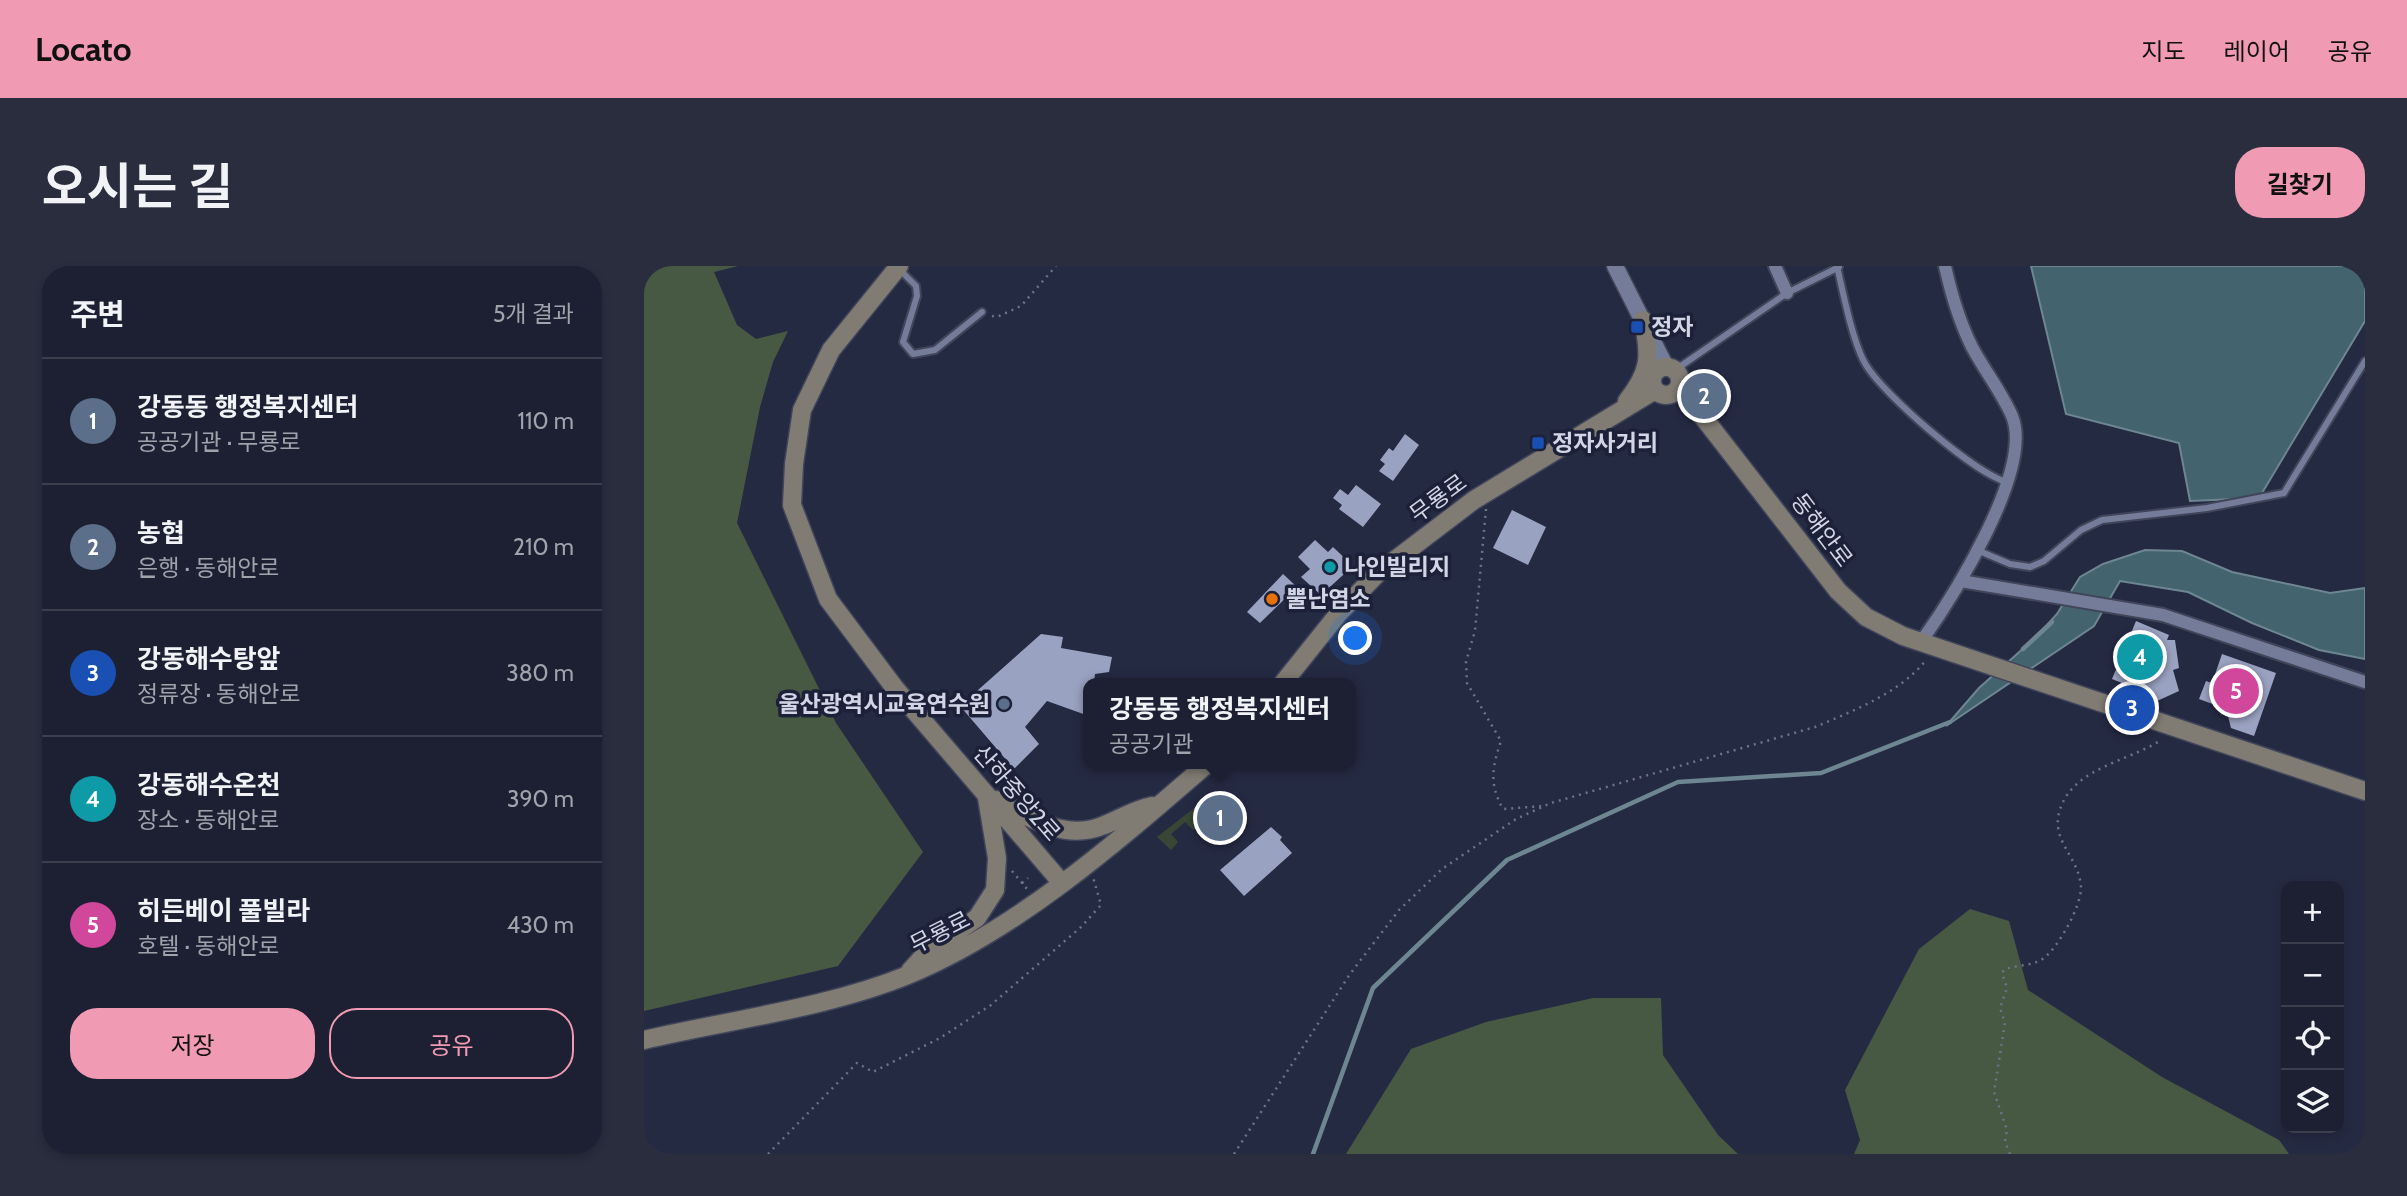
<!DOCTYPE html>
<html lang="ko">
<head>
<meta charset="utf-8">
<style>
  :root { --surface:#1c2032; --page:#292d3e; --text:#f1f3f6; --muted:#a0a3ac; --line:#3a3e4d; --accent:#f09ab4 }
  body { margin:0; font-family:Cabin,"Noto Sans KR",sans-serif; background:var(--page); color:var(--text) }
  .controls { position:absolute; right:21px; bottom:21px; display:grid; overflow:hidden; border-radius:14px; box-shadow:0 4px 10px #0003 }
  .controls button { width:63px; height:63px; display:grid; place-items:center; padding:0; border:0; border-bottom:2px solid var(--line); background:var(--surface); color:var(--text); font:35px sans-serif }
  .you { position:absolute; left:712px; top:373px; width:24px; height:24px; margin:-18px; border:5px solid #fff; border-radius:50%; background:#1a73e8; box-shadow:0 0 0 10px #1a73e833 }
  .badge { display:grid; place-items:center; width:46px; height:46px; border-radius:50%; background:var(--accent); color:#fff; font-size:23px; font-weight:700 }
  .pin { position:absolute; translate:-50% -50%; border:4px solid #fff; box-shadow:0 2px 7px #0006 }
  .popup { position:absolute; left:439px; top:412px; width:273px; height:91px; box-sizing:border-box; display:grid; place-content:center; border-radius:14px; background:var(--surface); filter:drop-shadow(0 2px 5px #0005); font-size:23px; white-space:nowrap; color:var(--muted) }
  .popup b { font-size:26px; color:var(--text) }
  .popup::after { content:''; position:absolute; left:50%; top:100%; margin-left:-14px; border:14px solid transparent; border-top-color:var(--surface) }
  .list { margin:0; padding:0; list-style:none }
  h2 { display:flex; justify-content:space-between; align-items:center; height:91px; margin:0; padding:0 28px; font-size:30px }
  h2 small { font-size:23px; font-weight:400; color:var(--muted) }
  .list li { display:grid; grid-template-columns:46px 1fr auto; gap:21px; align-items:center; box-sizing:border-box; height:126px; padding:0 28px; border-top:2px solid var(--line) }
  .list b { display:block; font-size:26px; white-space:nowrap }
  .list p { margin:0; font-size:23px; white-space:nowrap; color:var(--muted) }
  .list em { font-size:23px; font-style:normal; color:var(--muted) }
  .actions { display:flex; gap:14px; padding:21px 28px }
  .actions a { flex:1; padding:16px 0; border:2px solid var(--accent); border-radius:28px; text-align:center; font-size:24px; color:var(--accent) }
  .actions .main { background:var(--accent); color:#111 }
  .icon { flex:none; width:38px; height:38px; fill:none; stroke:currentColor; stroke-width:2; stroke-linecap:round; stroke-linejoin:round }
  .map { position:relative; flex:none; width:1721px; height:888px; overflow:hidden; border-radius:28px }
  header { display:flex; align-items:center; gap:42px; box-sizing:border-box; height:98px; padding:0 35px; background:var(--accent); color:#111 }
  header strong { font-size:33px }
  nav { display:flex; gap:38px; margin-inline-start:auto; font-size:24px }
  .intro { display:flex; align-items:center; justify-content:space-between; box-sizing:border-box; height:168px; padding:0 42px }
  h1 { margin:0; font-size:49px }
  .button { padding:18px 32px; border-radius:28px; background:var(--accent); color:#111; font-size:24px; font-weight:700 }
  main { display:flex; gap:42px; padding:0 42px }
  aside { flex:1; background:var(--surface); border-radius:28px; box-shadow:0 4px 10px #0003 }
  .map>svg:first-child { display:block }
  .green { fill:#384735 }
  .forest { fill:#475943 }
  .water { fill:#43646e; stroke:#6e8692; stroke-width:2 }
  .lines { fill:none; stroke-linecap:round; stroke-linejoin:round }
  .stream { stroke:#6e8692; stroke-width:4.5 }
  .building { fill:#9aa2c1 }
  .service-casing { stroke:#41455a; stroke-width:10 }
  .minor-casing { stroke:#41455a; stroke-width:16 }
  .tertiary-casing { stroke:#41455a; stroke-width:19 }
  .secondary-casing { stroke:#41455a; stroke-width:21 }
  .path { stroke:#6e7388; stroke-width:2.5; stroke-dasharray:2 5; stroke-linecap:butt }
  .service { stroke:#747c9a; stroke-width:6 }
  .minor { stroke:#747c9a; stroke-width:12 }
  .tertiary { stroke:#747c9a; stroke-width:16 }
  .secondary { stroke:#807c74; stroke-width:18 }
  .transit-dot { fill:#1a4fb4; stroke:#1c2139; stroke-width:2.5 }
  .culture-dot { fill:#0f9aa8; stroke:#1c2139; stroke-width:2.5 }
  .food-dot { fill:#e8710a; stroke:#1c2139; stroke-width:2.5 }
  .service-dot { fill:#5c6f8a; stroke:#1c2139; stroke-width:2.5 }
  .labels { text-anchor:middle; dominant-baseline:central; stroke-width:7; stroke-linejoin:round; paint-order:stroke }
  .poi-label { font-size:23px; font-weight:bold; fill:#d1d5e5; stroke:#1c2139; text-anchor:start }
  .street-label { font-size:23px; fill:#d1d5e5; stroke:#1c2139 }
</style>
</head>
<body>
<header>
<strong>Locato</strong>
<nav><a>지도</a><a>레이어</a><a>공유</a></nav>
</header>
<div class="intro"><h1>오시는 길</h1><a class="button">길찾기</a></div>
<main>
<aside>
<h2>주변<small>5개 결과</small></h2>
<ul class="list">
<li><span class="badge" style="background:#5c6f8a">1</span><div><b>강동동 행정복지센터</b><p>공공기관 · 무룡로</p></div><em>110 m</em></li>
<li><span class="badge" style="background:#5c6f8a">2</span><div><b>농협</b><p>은행 · 동해안로</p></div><em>210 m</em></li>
<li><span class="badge" style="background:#1a4fb4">3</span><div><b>강동해수탕앞</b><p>정류장 · 동해안로</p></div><em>380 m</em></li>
<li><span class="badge" style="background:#0f9aa8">4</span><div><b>강동해수온천</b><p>장소 · 동해안로</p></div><em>390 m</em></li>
<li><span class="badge" style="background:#d1479c">5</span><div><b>히든베이 풀빌라</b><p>호텔 · 동해안로</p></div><em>430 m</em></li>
</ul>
<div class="actions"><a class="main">저장</a><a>공유</a></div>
</aside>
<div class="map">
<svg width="1721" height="888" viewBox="0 0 1721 888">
  <rect width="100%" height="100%" fill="#252a43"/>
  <path class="green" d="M558 536 571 546 549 564 541 556 527 568 534 576 527 584 513 571Z"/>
  <path class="forest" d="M0 0H94L70 6 93 59 112 73 144 65 129 96 116 141 93 257 192 457 279 586 194 700 0 745Z
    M1326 643 1365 655 1384 724 1518 811 1635 874 1645 888H1210L1216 874 1201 824 1275 683Z
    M949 732H1017L1019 789 1074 869 1094 888H702L767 783 842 756Z"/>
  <path class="water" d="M1387 0H1721V55L1615 232 1546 235 1535 177 1422 148Z
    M1501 284 1538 285 1588 306 1686 327 1721 322V393L1675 384 1608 357 1544 326 1476 315 1450 360 1302 460 1335 422 1392 371 1413 348 1436 311 1459 298Z"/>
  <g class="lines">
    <path class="stream" d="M1379 383 1408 356
      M669 888 729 722 863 594 1034 516 1177 507 1306 456"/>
  </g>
  <path class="building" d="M761 168 775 179 749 215 735 205 741 198 736 194 745 182 749 185Z
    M712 219 737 238 719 261 695 243 698 239 689 232 696 223 704 229Z
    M868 244 902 261 884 299 849 282Z
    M671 274 684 286 689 281 709 300 677 329 657 311 666 303 654 291Z
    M639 308 653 321 616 357 603 346Z
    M1492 355 1525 369 1523 374H1531L1535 402 1529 404 1535 425 1513 435 1489 417 1488 421 1468 413Z
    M397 368 419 371 417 382 468 391 465 406 451 408 450 417H445V450L403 435 381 461 395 478 370 503 316 440Z
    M1578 388 1632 407 1610 470 1587 462 1584 450 1577 448 1579 442 1555 433 1562 415 1568 417Z
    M627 561 638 571 636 574 648 587 600 630 576 604Z"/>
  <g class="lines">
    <g class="service-casing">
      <path id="service" d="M1193 0C1199 26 1209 78 1222 99 1240 129 1330 207 1363 216
        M255 3 272 20 273 30 259 76 269 88 291 84 338 46
        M1031 104 1143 27 1195 1
        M1333 284 1366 298 1386 301 1400 295 1437 264 1458 254 1563 242 1640 227 1721 95"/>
    </g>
    <g class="minor-casing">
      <path id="minor" d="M1131 0 1143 27
        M1317 315 1519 349 1721 416
        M1277 376C1309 331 1390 203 1368 150 1357 125 1340 104 1328 81 1315 55 1307 27 1301 0"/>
    </g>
    <g class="tertiary-casing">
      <path id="tertiary" d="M971 0 1022 101"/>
    </g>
    <g class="secondary-casing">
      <path id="secondary" d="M255 0 187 84 158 144 150 198 148 239 184 333 250 421 417 616
        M1008 115a14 14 0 1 1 28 0a14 14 0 1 1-28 0Z
        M1035 120 1194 325 1222 351 1259 370 1721 525
        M983 135C1006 106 1007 91 999 54
        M639 417 695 347 734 307 830 234 1011 124
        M352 534C384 551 420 575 458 560 476 553 489 544 508 540
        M266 705 284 685 333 652 351 624 353 592 343 532
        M0 774C85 754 183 742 264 709 373 664 474 575 563 498"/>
    </g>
    <path class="path" d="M348 50 353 51 377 40 412 0
      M842 243 831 365 822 396 823 417 857 475C848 502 845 518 859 543L899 540
      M368 605 383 623
      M378 617 384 612
      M124 888 213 797 229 806 296 772 347 739 437 661 457 639 449 611
      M590 888 706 708 755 644 798 603 872 553 907 537 1171 461C1211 444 1256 427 1283 393
      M1366 888 1361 876 1363 864 1350 826 1361 757 1356 742 1363 722 1358 707 1361 703C1373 699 1386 700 1397 694 1413 685 1438 639 1437 621 1435 588 1401 573 1419 536 1436 501 1487 494 1517 474"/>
    <use href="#service" class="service"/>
    <use href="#minor" class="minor"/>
    <use href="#tertiary" class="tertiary"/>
    <use href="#secondary" class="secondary"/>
  </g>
  <g class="transit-dot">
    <rect x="986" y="54" width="14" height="14" rx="3.5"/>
    <rect x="887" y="170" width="14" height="14" rx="3.5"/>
  </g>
  <circle class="culture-dot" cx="686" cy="301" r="7"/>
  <circle class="food-dot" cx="628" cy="333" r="7"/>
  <circle class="service-dot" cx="360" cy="438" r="7"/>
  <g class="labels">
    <g class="poi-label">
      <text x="1007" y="61">정자</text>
      <text x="908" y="177">정자사거리</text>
      <text x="700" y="301">나인빌리지</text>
      <text x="642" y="333">뿔난염소</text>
      <text x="346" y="438" text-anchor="end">울산광역시교육연수원</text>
    </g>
    <g class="street-label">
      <text transform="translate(794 232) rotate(-36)">무룡로</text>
      <text transform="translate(1178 264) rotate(53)">동해안로</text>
      <text transform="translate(373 527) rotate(49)">산하중앙2로</text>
      <text transform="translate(296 666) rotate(-27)">무룡로</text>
    </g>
  </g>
</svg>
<div class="controls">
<button>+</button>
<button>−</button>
<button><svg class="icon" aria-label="locate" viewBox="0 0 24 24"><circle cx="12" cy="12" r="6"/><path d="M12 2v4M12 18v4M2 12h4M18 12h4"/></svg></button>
<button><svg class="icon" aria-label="layers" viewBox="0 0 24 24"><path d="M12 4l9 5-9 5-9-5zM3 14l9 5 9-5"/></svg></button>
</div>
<div class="you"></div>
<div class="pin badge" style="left:576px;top:552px;background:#5c6f8a">1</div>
<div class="popup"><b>강동동 행정복지센터</b>공공기관</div>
<div class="pin badge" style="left:1060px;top:130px;background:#5c6f8a">2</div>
<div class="pin badge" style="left:1488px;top:442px;background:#1a4fb4">3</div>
<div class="pin badge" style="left:1496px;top:391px;background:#0f9aa8">4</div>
<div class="pin badge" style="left:1592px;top:425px;background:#d1479c">5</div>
</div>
</main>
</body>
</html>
